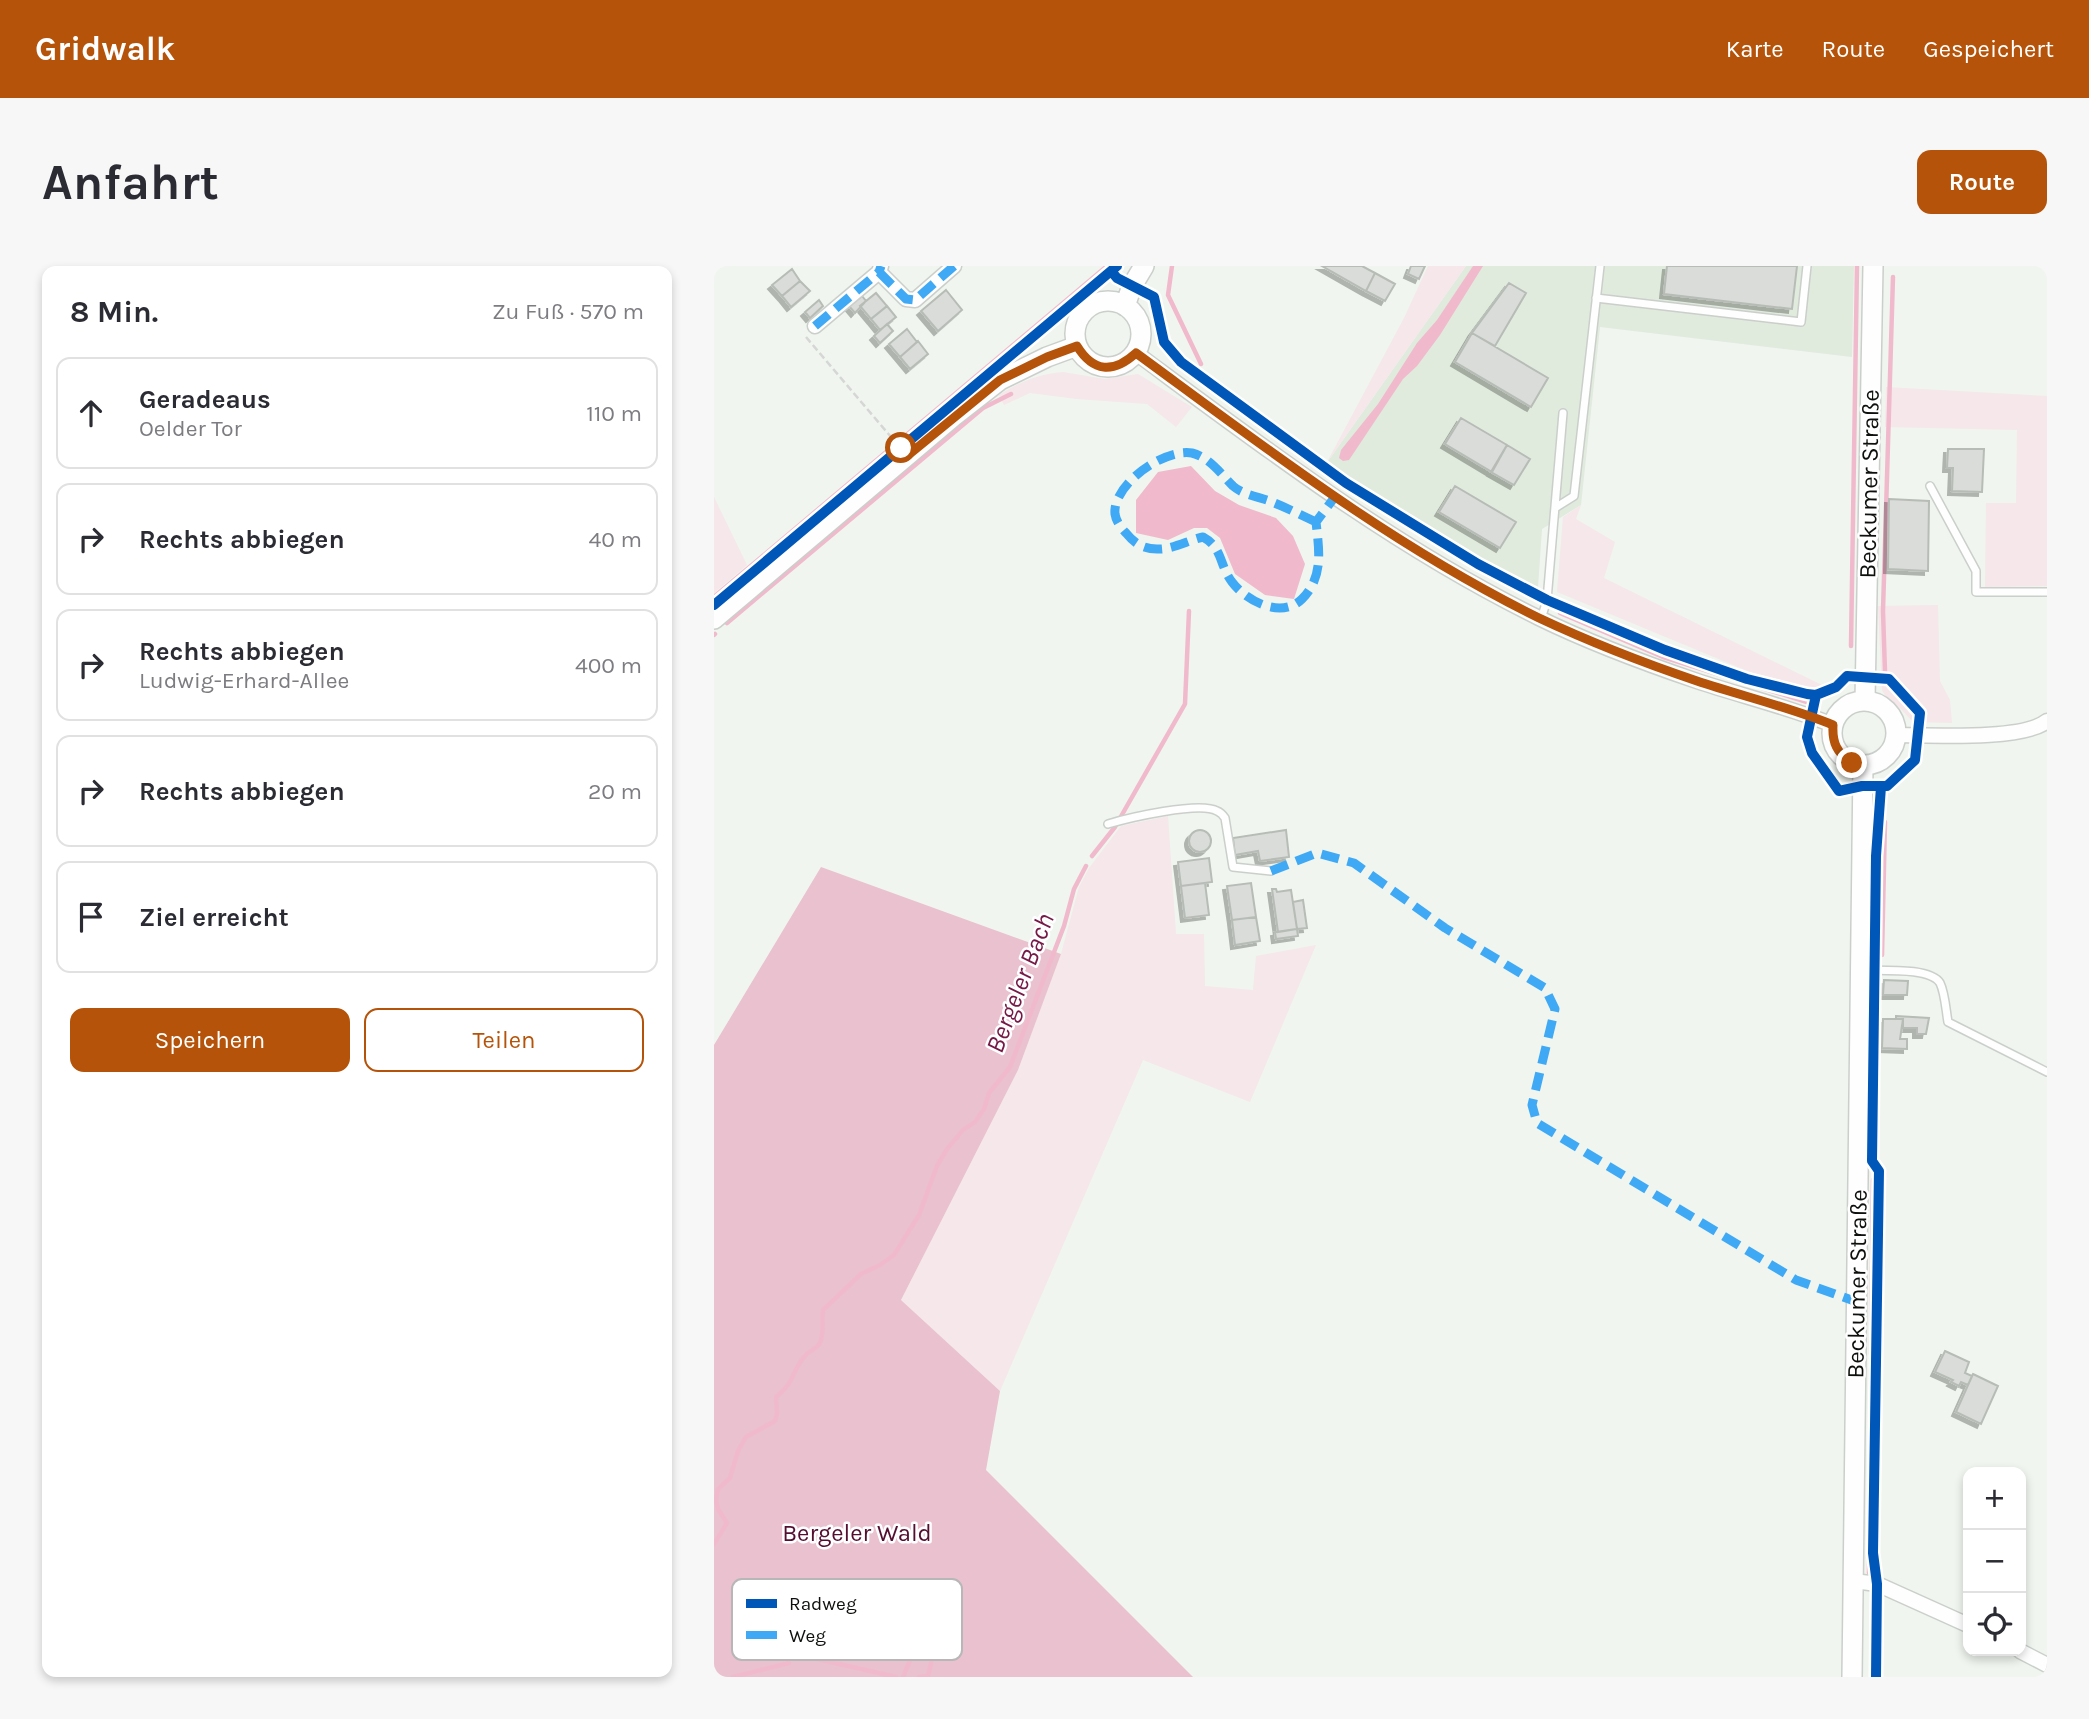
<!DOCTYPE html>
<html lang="de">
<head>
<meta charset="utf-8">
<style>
  :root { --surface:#fff; --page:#f7f7f7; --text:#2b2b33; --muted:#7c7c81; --line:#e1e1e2; --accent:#b45309 }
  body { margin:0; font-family:Karla,sans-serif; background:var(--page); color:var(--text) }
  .controls { position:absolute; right:21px; bottom:21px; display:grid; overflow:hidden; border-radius:14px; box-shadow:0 4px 10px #0003 }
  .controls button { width:63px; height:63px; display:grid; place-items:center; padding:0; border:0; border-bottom:2px solid var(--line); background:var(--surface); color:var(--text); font:35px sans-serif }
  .stop { position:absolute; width:21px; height:21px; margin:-16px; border:5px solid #b45309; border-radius:50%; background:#fff }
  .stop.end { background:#b45309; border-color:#fff; box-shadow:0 2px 7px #0008 }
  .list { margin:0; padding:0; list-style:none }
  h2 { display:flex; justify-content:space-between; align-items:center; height:91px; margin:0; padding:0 28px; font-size:30px }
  h2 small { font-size:23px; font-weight:400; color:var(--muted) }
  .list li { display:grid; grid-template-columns:46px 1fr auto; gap:21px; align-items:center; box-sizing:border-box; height:112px; margin:0 14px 14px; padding:0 14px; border:2px solid var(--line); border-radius:14px }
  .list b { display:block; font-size:26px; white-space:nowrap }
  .list p { margin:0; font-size:23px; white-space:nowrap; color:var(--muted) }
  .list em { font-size:23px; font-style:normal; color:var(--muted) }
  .actions { display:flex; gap:14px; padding:21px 28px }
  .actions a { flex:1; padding:16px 0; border:2px solid var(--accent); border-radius:14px; text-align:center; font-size:24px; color:var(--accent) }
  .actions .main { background:var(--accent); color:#fff }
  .icon { flex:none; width:38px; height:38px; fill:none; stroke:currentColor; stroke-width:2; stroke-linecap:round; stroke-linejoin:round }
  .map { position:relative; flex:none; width:1333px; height:1411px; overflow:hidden; border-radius:14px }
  header { display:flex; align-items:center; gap:42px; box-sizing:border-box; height:98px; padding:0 35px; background:var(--accent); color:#fff }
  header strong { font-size:33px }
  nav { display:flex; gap:38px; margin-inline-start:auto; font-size:24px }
  .intro { display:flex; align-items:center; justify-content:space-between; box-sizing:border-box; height:168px; padding:0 42px }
  h1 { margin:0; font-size:49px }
  .button { padding:18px 32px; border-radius:14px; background:var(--accent); color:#fff; font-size:24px; font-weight:700 }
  main { display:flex; gap:42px; padding:0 42px }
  aside { flex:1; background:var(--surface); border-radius:14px; box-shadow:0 4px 10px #0003 }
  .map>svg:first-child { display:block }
  .built { fill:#e0eadd }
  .green { fill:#f5e7ea }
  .forest { fill:#eac1cf }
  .water { fill:#f0bacc }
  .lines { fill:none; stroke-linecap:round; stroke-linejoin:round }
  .stream { stroke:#f0bacc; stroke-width:4.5 }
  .building { fill:#d9dcd8; stroke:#b8bcb7; stroke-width:2; filter:url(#shadow) }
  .lane-casing { stroke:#cbcfcb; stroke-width:10 }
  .street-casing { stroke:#cbcfcb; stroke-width:17 }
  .secondary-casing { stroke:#cbcfcb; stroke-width:22 }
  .path { stroke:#d5d6d5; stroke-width:2.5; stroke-dasharray:7 3.5; stroke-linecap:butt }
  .lane { stroke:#fdfefd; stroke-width:7 }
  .street { stroke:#fdfefd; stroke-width:14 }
  .secondary { stroke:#fdfefd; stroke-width:19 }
  .quiet { stroke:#3fa9f5; stroke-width:9; stroke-dasharray:18 9; stroke-linecap:butt }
  .cycleway-casing { stroke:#fff; stroke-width:15 }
  .cycleway { stroke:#0057b8; stroke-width:10 }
  .route { stroke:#b45309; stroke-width:9 }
  .labels { text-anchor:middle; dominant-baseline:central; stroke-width:5; stroke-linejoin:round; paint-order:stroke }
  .street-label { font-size:24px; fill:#0d100c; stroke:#fff }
  .park-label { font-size:24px; fill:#540e30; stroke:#fff }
  .water-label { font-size:26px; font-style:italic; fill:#751946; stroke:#fff }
  .key { fill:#fff; stroke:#b6b7b6; stroke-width:2 }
  .key-label { font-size:19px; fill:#0d100c }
</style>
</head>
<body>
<header>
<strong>Gridwalk</strong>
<nav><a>Karte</a><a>Route</a><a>Gespeichert</a></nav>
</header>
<div class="intro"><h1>Anfahrt</h1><a class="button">Route</a></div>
<main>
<aside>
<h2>8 Min.<small>Zu Fuß · 570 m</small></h2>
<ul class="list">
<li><svg class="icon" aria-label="ahead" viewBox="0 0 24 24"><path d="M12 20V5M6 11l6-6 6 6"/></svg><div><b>Geradeaus</b><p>Oelder Tor</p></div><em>110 m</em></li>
<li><svg class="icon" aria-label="right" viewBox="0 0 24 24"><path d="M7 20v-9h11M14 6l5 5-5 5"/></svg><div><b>Rechts abbiegen</b></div><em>40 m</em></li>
<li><svg class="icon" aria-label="right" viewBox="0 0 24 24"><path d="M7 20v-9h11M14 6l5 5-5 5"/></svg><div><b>Rechts abbiegen</b><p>Ludwig-Erhard-Allee</p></div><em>400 m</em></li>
<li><svg class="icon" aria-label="right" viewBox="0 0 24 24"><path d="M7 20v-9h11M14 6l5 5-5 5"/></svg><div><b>Rechts abbiegen</b></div><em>20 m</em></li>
<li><svg class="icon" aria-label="arrive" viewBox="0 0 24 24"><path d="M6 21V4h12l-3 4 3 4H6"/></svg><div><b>Ziel erreicht</b></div></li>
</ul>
<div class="actions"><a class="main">Speichern</a><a>Teilen</a></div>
</aside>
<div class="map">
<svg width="1333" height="1411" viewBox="0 0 1333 1411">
  <defs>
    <filter id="shadow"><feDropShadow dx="-4" dy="4" stdDeviation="0" flood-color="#0004"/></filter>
  </defs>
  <rect width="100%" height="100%" fill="#f0f5ef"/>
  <path class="built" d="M752 0H1140L1138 91 886 61 867 239 828 263 824 321 765 294 612 198Z"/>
  <path class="green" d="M714 0H752L612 198 690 52Z
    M349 106 391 113 424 108 478 141 462 161 433 138 363 133 316 127 290 139 285 129C306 116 324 108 349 106Z
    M1172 121 1333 130V320L1271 321 1272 237H1302L1303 164 1171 161Z
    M0 231 33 299 0 327Z
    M867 239 862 253 901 276 890 312 1112 421 1101 423 1036 406 843 326 849 251Z
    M1224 339 1226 415 1236 434 1238 457 1199 456 1186 442 1173 433 1168 424 1164 340Z
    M454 550 462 668H490L491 720 539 724 542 690 602 679 536 836 429 794 286 1125 187 1034 304 804 347 688 365 621 375 602 407 560Z"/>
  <path class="forest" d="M107 601 347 688 304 804 187 1034 286 1125 272 1204 479 1411H0V779Z"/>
  <path class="water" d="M759 0H769L726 69 703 100 689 113 635 194 629 195 625 192 627 184 664 138 703 77 723 54Z
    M477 200 501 225 525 239 562 252 579 270 591 298 580 333 551 329 521 308 506 272 493 262H480L454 274 422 267V234L444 206Z"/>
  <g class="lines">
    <path class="stream" d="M458 0 454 29 487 98
      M0 331 393 0
      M846 347 949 391 1093 436
      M13 357 269 142 297 128
      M0 369 1 368
      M1137 380 1143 0
      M1171 406 1169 345 1179 11
      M378 590 401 561 471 438 475 345
      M1168 689 1171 556
      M1157 1088 1159 914
      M0 1278 13 1257 4 1243 2 1234 4 1223 16 1212 24 1185 32 1171 61 1155 63 1148 62 1131C81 1116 77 1107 90 1091 95 1084 102 1084 106 1077 110 1068 108 1054 109 1044L147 1008 166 999 180 989 205 949 223 900 233 883 249 864 261 856 270 843 275 827 296 801 350 660 360 623 372 600
      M1155 1307 1157 1103
      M90 1390 182 1411
      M104 1392 135 1365
      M19 1411 75 1397
      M189 1411 198 1390
      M205 1411 214 1410 218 1393"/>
  </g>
  <path class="building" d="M608 0H648L661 7 652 25Z
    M697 0H711L705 13 694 8Z
    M953 0H1083L1078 43 950 28Z
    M78 3 86 15 68 30 58 19Z
    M661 7 681 18 671 35 652 25Z
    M86 15 96 25 77 41 68 30Z
    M795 17 812 27 781 80 758 67Z
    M232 24 248 44 224 65 207 45Z
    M162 27 173 40 157 53 146 40Z
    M148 30 152 35 141 47 135 40Z
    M105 34 109 40 96 52 91 46Z
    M173 40 182 51 166 64 157 53Z
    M173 58 179 65 166 77 160 70Z
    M193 63 203 76 186 91 175 78Z
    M758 67 834 112 817 141 741 96Z
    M204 75 214 88 196 103 186 91Z
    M747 152 793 179 778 206 731 178Z
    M793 179 816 193 800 219 777 206Z
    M1234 183H1270L1268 226 1238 225 1239 202H1233Z
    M741 220 802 256 786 282 725 246Z
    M1175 233 1215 235 1214 305 1174 303Z
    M475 575a11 11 0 1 1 22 0a11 11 0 1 1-22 0Z
    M572 564 575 591 546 595 544 585 521 589 519 572Z
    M495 592 498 616 467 620 464 596Z
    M491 617 495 649 471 652 467 620Z
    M537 617 542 651 518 654 513 620Z
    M558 623H562L563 626 577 624 583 663 564 666Z
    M589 634 593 662 583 663 579 636Z
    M542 651 546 675 521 679 518 654Z
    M583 663 584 670 562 673 561 666Z
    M1170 714 1194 715 1193 729H1169Z
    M1182 750 1215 752 1212 768H1203V762H1189V753H1182Z
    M1169 753H1189L1186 773H1193V783L1168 782Z
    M1231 1085 1255 1096 1251 1107 1258 1110 1254 1119 1247 1116 1245 1120 1237 1116 1239 1114 1221 1106Z
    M1259 1108 1284 1120 1267 1158 1242 1146Z"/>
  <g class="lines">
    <g class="lane-casing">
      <path id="lane" d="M882 32 1087 56 1093 0
        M1216 220 1262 305V326H1333
        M841 242 860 230 886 0
        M827 353 833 334 849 147
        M394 558C414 552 486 535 503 545 506 546 509 549 511 552L519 601 557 605
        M1149 704C1167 705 1216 701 1226 717 1231 727 1232 745 1234 756L1333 806"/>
    </g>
    <g class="street-casing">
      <path id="street" d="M165 6 192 33 201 34 240 0
        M101 60 165 6 167 0
        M422 87C552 183 680 281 825 352 876 377 930 397 983 415 1028 430 1075 441 1119 459
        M1182 469C1215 469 1309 475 1333 455
        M1140 1315 1163 1318 1254 1359
        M1306 1385 1333 1399"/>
    </g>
    <g class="secondary-casing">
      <path id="secondary" d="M361 68a33 33 0 1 1 66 0a33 33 0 1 1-66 0Z
        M411 40 418 20 430 0
        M0 353 240 150 286 114 333 91 363 80
        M1151 435 1159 0
        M1118 467a32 32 0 1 1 64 0a32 32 0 1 1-64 0Z
        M1138 1411 1149 499"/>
    </g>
    <path class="path" d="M92 71 183 178"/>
    <use href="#lane" class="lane"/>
    <use href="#street" class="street"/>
    <use href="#secondary" class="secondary"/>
    <path class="quiet" d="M165 6 192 33 201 34 240 0
      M101 60 165 6 167 0
      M602 256C587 249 573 242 558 236 546 231 529 229 519 220 507 208 495 191 478 187 450 182 398 219 401 248 402 255 407 262 412 267 420 277 429 283 443 283 457 284 475 274 489 271 509 282 505 299 518 316 533 336 568 353 588 333 610 311 605 284 602 256L620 232
      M557 605 603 587 640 597 731 662 831 722 841 743 818 839 823 857 1082 1014 1143 1036"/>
    <g class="cycleway-casing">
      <path id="cycleway" d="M397 5 403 12 440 31 450 76 467 96 632 217 764 298 833 334 951 384 1033 413 1093 428 1102 429 1122 421 1133 410 1175 413 1206 447 1201 494 1173 520H1148L1125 525 1098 487 1093 471 1102 429
        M0 339 403 0
        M1162 1411 1163 1318 1159 1287 1165 905 1158 895 1162 590 1167 521"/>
    </g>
    <use href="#cycleway" class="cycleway"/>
  </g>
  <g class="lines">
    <path class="route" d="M187 182 193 190 286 114 333 91 363 80C379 106 399 108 422 87 553 183 679 280 825 352 876 376 930 397 983 415 1028 430 1075 441 1119 459 1118 477 1123 487 1138 497"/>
  </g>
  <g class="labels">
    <g class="street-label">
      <text transform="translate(1155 218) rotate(-89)">Beckumer Straße</text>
      <text transform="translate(1143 1018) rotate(-89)">Beckumer Straße</text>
    </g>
    <g class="park-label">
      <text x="143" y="1267">Bergeler Wald</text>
    </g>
    <g class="water-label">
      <text transform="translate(306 717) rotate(-69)">Bergeler Bach</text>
    </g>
  </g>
  <rect x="18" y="1313" width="230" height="81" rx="10" class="key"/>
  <rect x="32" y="1333" width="31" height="9" fill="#0057b8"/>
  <rect x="32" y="1365" width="31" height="8" fill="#3fa9f5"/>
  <g class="key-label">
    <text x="75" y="1344">Radweg</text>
    <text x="75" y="1376">Weg</text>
  </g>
</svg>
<div class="controls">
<button>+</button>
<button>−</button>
<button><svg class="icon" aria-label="locate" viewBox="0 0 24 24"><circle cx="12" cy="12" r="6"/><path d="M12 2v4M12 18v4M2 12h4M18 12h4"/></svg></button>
</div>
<div class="stop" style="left:187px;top:182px"></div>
<div class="stop end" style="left:1138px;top:497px"></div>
</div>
</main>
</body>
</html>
